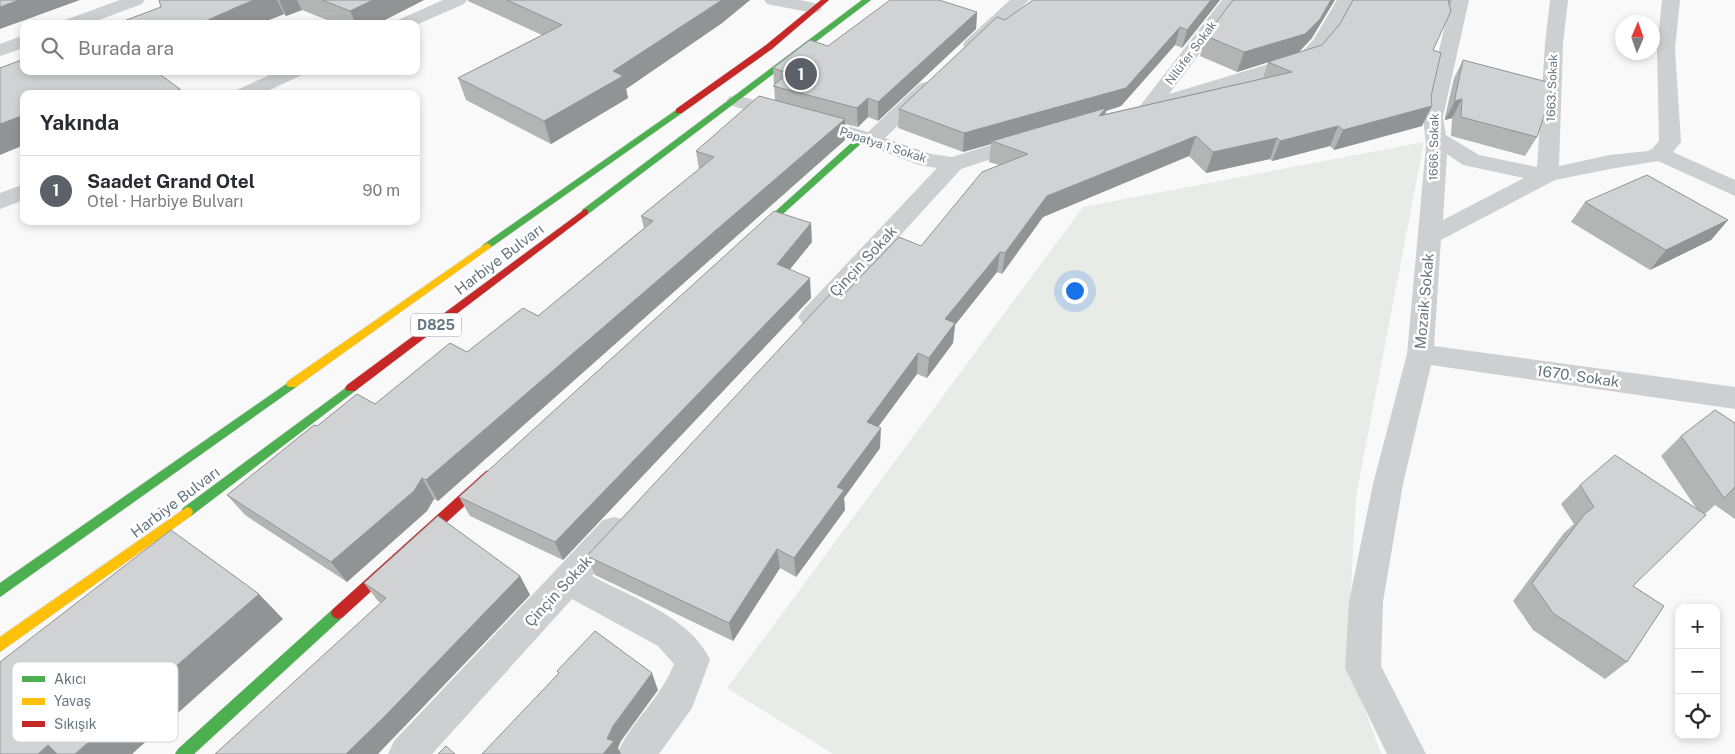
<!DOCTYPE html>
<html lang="tr">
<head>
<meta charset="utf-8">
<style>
  :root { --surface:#fff; --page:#f2f2f3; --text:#2b2b33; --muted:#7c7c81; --line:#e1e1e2; --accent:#5c6169 }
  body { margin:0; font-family:"Public Sans",sans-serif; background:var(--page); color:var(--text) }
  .controls { position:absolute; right:15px; bottom:15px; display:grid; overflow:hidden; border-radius:10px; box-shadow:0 2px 8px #0003 }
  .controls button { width:45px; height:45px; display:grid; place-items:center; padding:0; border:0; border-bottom:1px solid var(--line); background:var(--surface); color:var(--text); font:25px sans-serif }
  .compass { position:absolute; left:1615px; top:15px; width:45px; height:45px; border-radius:50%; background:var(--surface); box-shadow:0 2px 8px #0003; rotate:2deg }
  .you { position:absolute; left:1074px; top:290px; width:18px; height:18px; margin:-12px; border:4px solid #fff; border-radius:50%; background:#1a73e8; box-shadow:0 0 0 8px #1a73e833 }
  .badge { display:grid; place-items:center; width:32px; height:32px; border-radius:50%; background:var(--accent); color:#fff; font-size:16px; font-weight:700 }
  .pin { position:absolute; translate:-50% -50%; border:2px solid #fff; box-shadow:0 1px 5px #0006 }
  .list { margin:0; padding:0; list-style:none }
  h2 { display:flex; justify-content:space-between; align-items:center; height:65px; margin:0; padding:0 20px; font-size:21px }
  h2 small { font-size:16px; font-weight:400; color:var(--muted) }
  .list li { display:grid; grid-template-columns:32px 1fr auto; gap:15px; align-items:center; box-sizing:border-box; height:70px; padding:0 20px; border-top:1px solid var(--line) }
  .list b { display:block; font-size:19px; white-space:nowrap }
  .list p { margin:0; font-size:16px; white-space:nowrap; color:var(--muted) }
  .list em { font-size:16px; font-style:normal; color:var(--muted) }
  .icon { flex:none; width:28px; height:28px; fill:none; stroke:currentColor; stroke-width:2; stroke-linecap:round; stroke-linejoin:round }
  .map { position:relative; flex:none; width:1735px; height:754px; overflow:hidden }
  .search { position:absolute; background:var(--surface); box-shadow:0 2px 8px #0003; left:20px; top:20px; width:400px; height:55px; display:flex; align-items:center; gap:12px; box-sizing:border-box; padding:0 18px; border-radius:10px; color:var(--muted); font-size:19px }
  .panel { position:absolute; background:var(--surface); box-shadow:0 2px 8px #0003; left:20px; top:90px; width:400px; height:135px; border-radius:10px }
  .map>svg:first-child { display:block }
  .green { fill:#e8ebe6 }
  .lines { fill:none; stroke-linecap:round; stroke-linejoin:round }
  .fast-casing { stroke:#d5d6d7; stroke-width:1 }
  .slow-casing { stroke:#d5d6d7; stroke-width:1 }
  .jam-casing { stroke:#d5d6d7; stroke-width:1 }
  .street { fill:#cecfd0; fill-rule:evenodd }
  .fast { fill:#4caf50; fill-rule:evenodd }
  .slow { fill:#ffc107; fill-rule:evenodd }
  .jam { fill:#c62828; fill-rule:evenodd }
  .wall { fill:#b3b5b5 }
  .shaded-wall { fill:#929394 }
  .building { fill:#d0d2d3; stroke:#929394 }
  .labels { text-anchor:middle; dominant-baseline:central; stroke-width:5; stroke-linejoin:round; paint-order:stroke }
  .far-street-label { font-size:12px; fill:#657683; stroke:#fff }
  .shield { fill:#fff; stroke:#939fa8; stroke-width:1 }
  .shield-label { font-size:14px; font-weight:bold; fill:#657683 }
  .street-label { font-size:15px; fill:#657683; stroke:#fff }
  .key { fill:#fff; stroke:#d1d6da; stroke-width:1 }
  .key-label { font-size:14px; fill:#657683 }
</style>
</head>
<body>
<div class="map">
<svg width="1735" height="754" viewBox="0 0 1735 754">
  <rect width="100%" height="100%" fill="#f9f9f9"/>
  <path class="green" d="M1424 142 1356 496 1347 661 1381 754H833L727 688 1083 207Z"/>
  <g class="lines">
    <g class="fast-casing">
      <path id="fast" d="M862 0H871L588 214H582V210Z
        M679 108 683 111 682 113 490 248H484L482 246 484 244Z
        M863 134 866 135V139L754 240H748L746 238 748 236 860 135Z
        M292 380 298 384 296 387 0 597V583Z
        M351 384 355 385 357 388 355 391 191 516 187 517 183 516 181 512 183 508Z
        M338 607 343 609 345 613 343 617 194 754H175L178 749 333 609Z"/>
    </g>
    <g class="slow-casing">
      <path id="slow" d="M487 243 492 246 490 248 296 387H288L286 384 288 381Z
        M187 507 191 508 193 512 191 516 0 652V637Z"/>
    </g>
    <g class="jam-casing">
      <path id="jam" d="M821 0H829L772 49 682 113H676V109L766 45Z
        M585 209 588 210V214L355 391H347L345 388 347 385Z
        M490 470 494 471 496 475 494 479 343 617 338 619 333 617 331 613 333 609 486 471Z"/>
    </g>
    <path class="street" d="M120 0H145L142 4 88 24H62L65 20Z
      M443 0H467L464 4 416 25 395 24 398 20Z
      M764 0H800L819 4 822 8 819 12 813 13 767 4Z
      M1010 0H1029L979 49H965L963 45 965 41Z
      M1222 0H1240L1169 94 1299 55 1314 39 1337 0H1355L1331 42 1313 63 1159 110 1152 112 1143 110 1140 106 1143 102Z
      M1451 0H1469L1443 117 1446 135 1479 155 1537 167 1545 44 1550 0H1568L1563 44 1559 166 1610 155 1648 151 1652 149 1659 141 1657 49 1662 0H1680L1675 49 1681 142 1673 152 1735 180V196L1658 161 1610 169 1555 180 1441 240 1434 346 1735 387V409L1431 365 1403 484 1383 602 1381 666 1426 754H1387L1345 668 1349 602 1373 484 1407 354 1426 145 1423 117ZM1447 154 1463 165 1524 178 1443 220Z
      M24 35V48L0 56V44Z
      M278 71H305L302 75 261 94H234L237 90Z
      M926 82 933 84 936 88 933 92 885 138 931 154 952 157 1026 134 1034 135 1037 140 1034 145 961 169 820 323 811 326 802 323 798 317 802 311 937 168 919 165 856 141 729 105 726 101 729 97 736 95 868 132 919 84Z
      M24 184V200L0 209V193Z
      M614 517 625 520 630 530 625 540 592 576C631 597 692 618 710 660L692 708 659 754H617C631 721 660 700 674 664L658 646 572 599 432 754H388L394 741 603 520Z"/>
    <use href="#fast" class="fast"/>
    <use href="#slow" class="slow"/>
    <use href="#jam" class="jam"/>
  </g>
  <path class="wall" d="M159 0H424L377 24H337L302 10 286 16 284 14 259 24H116L161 7Z
    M468 0H750L722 23 626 89 628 98 551 144 466 100 458 78 542 35 468 1Z
    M1033 0H1220L1182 48 1175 45 1121 106 1106 111 1105 114 1263 78 1268 62 1237 72 1200 56 1206 36 1312 38 1299 52 1322 45 1340 24 1353 0H1452L1433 50 1422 126 1334 150 1330 146 1272 161 1270 159 1206 173 1189 156 1043 217 1002 274 997 272 955 325 953 343 927 378 917 374 878 427 880 448 844 498 845 510 796 577 780 568 733 641 595 575 587 556 846 292 921 246 999 165 989 162 991 144 963 152 898 128 899 109 1005 20Z
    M977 12 976 29 878 121 868 117 858 127 845 124V140L438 501 434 499 427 511 347 582 245 515 227 495 317 426 375 404 467 352 538 316 644 228 641 216 699 169 696 151 775 100 773 68 828 46Z
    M1463 60 1537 137 1525 156 1451 136 1452 118 1445 120V117L1454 78Z
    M1585 202 1728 220 1711 240 1650 270 1571 222Z
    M812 242 790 269 811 298 563 560 470 516 459 497Z
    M1735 423V519L1715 505 1705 514 1633 586 1627 662 1605 679 1533 630 1513 601 1564 533 1574 524 1561 504 1580 485 1696 508 1661 456 1681 436Z
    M520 576 530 595 401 730 381 603 378 601 364 583Z"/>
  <path class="shaded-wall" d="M19 0H80L0 29V7Z
    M254 0H277L284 14 259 24H199L237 7Z
    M279 0H297L302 10 286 16Z
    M373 0H424L377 24H356L350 11Z
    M722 0H750L722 23 626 89 628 98 551 144 544 121 613 71Z
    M1211 0H1220L1182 48 1187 30Z
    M1331 0H1335L1312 38 1298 53 1237 72 1244 52Z
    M977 12 976 29 878 121V102Z
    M1180 27 1175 45 1121 106 1106 111 1102 128 992 141 991 144 963 152 964 133Z
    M180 89 182 94H168Z
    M868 98V117L858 127 857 108Z
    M1462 99 1452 118 1445 120 1455 101Z
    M1432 106 1422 126 1334 150 1343 130Z
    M24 115V145L0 155V124Z
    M845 119V140L438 501 426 480Z
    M1338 126 1330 146 1272 161 1280 141Z
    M1196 136 1189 156 1043 217 1002 274 1005 253 1047 196Z
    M1277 138 1270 159 1206 173 1213 152Z
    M1728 220 1711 240 1650 270 1666 250Z
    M811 223 812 242 778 284 777 264Z
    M1000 252 997 272 955 325 953 343 927 378 929 358 945 319Z
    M810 278 811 298 563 560 555 542Z
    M918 353 917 374 867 442V422Z
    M881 428 880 448 844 498 845 510 796 577 794 558 837 487Z
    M422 478 434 499 427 511 347 582 331 562Z
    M777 549 780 568 733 641 729 623Z
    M520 576 530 595 401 730 378 754H346Z
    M259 594 283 619 132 754H75Z
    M652 673 658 690 621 741 618 748 621 754H603L607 739 613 726Z
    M48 745 63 754H38Z"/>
  <path class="building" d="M0 0H19L0 7Z
    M159 0H254L237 7 199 24H116L161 7Z
    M322 0H373L350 11Z
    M507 0H722L613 71 623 76 544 121 458 78 562 25Z
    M890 0H939L977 12 878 102 868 98 857 108 773 86 788 73 773 68 810 40 828 46Z
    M1033 0H1211L1187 30 1180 27 1126 88 964 133 899 109 997 17 1005 20Z
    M1233 0H1331L1320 19 1305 34 1244 52 1206 36Z
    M1353 0H1448L1451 11 1433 50 1441 53 1431 96 1432 106 1343 130 1338 126 1280 141 1277 138 1213 152 1196 136 1047 196 1005 253 1000 252 945 319 955 323 929 358 918 353 867 422 881 428 837 487 844 490 794 558 777 549 729 623 587 556 836 288 846 292 899 237 921 246 982 172 1028 154 992 141 1106 108 1099 116 1292 72 1268 62 1322 45 1340 24Z
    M24 59V71H155L180 89 168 94H24V115L0 124V68Z
    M1463 60 1551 83 1550 98 1537 137 1461 117 1462 99 1455 101V98Z
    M759 96 845 119 426 480 422 478 414 491 331 562 227 495 314 425 317 426 357 394 375 404 450 343 467 352 523 308 538 316 653 221 641 216 714 157 696 151Z
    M1647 175 1728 220 1666 250 1585 202Z
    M774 211 811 223 777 264 810 278 555 542 459 497Z
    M1715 410 1735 423V487L1724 498 1681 436Z
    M1615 455 1706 515 1633 586 1664 606 1627 662 1553 613 1532 583 1584 515 1594 507 1580 485Z
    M438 516 520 576 386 715 346 754H215L386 598 364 583Z
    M171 530 259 594 75 754H57L48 745 38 754H0V662Z
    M595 631 652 673 613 726 607 739 614 741 603 754H482L559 673 557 671Z
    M446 746 455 754H438Z"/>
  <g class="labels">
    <g class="far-street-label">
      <text transform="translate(1191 53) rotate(-53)">Nilüfer Sokak</text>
      <text transform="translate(1552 88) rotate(-88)">1663. Sokak</text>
      <text transform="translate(883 145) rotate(18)">Papatya 1 Sokak</text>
      <text transform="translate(1434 147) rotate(-89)">1666. Sokak</text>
    </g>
    <rect class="shield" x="411" y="313.5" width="50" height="23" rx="4"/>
    <g class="shield-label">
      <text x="436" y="325">D825</text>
    </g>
    <g class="street-label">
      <text transform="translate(499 259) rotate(-37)">Harbiye Bulvarı</text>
      <text transform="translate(863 261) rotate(-47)">Çinçin Sokak</text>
      <text transform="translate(1424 301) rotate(-85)">Mozaik Sokak</text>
      <text transform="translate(1578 376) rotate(8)">1670. Sokak</text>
      <text transform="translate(175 502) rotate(-37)">Harbiye Bulvarı</text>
      <text transform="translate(558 591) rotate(-47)">Çinçin Sokak</text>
    </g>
  </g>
  <rect x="12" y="662" width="166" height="80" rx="8" class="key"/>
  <rect x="22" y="676" width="23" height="6" fill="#4caf50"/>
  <rect x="22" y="698" width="23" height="7" fill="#ffc107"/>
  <rect x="22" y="721" width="23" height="6" fill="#c62828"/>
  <g class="key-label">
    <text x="54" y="684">Akıcı</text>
    <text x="54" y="706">Yavaş</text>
    <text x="54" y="729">Sıkışık</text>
  </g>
</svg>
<div class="controls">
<button>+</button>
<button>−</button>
<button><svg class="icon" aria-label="locate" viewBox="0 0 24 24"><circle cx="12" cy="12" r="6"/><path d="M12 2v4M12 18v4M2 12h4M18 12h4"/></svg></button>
</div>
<svg class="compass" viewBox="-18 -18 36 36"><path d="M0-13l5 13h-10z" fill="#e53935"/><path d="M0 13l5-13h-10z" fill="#7c7c81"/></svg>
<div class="you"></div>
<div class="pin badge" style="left:801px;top:74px">1</div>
<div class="search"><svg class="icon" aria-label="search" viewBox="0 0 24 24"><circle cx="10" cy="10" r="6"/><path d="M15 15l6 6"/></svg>Burada ara</div>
<section class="panel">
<h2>Yakında<small></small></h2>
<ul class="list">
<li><span class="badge">1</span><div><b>Saadet Grand Otel</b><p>Otel · Harbiye Bulvarı</p></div><em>90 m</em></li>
</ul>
</section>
</div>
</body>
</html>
